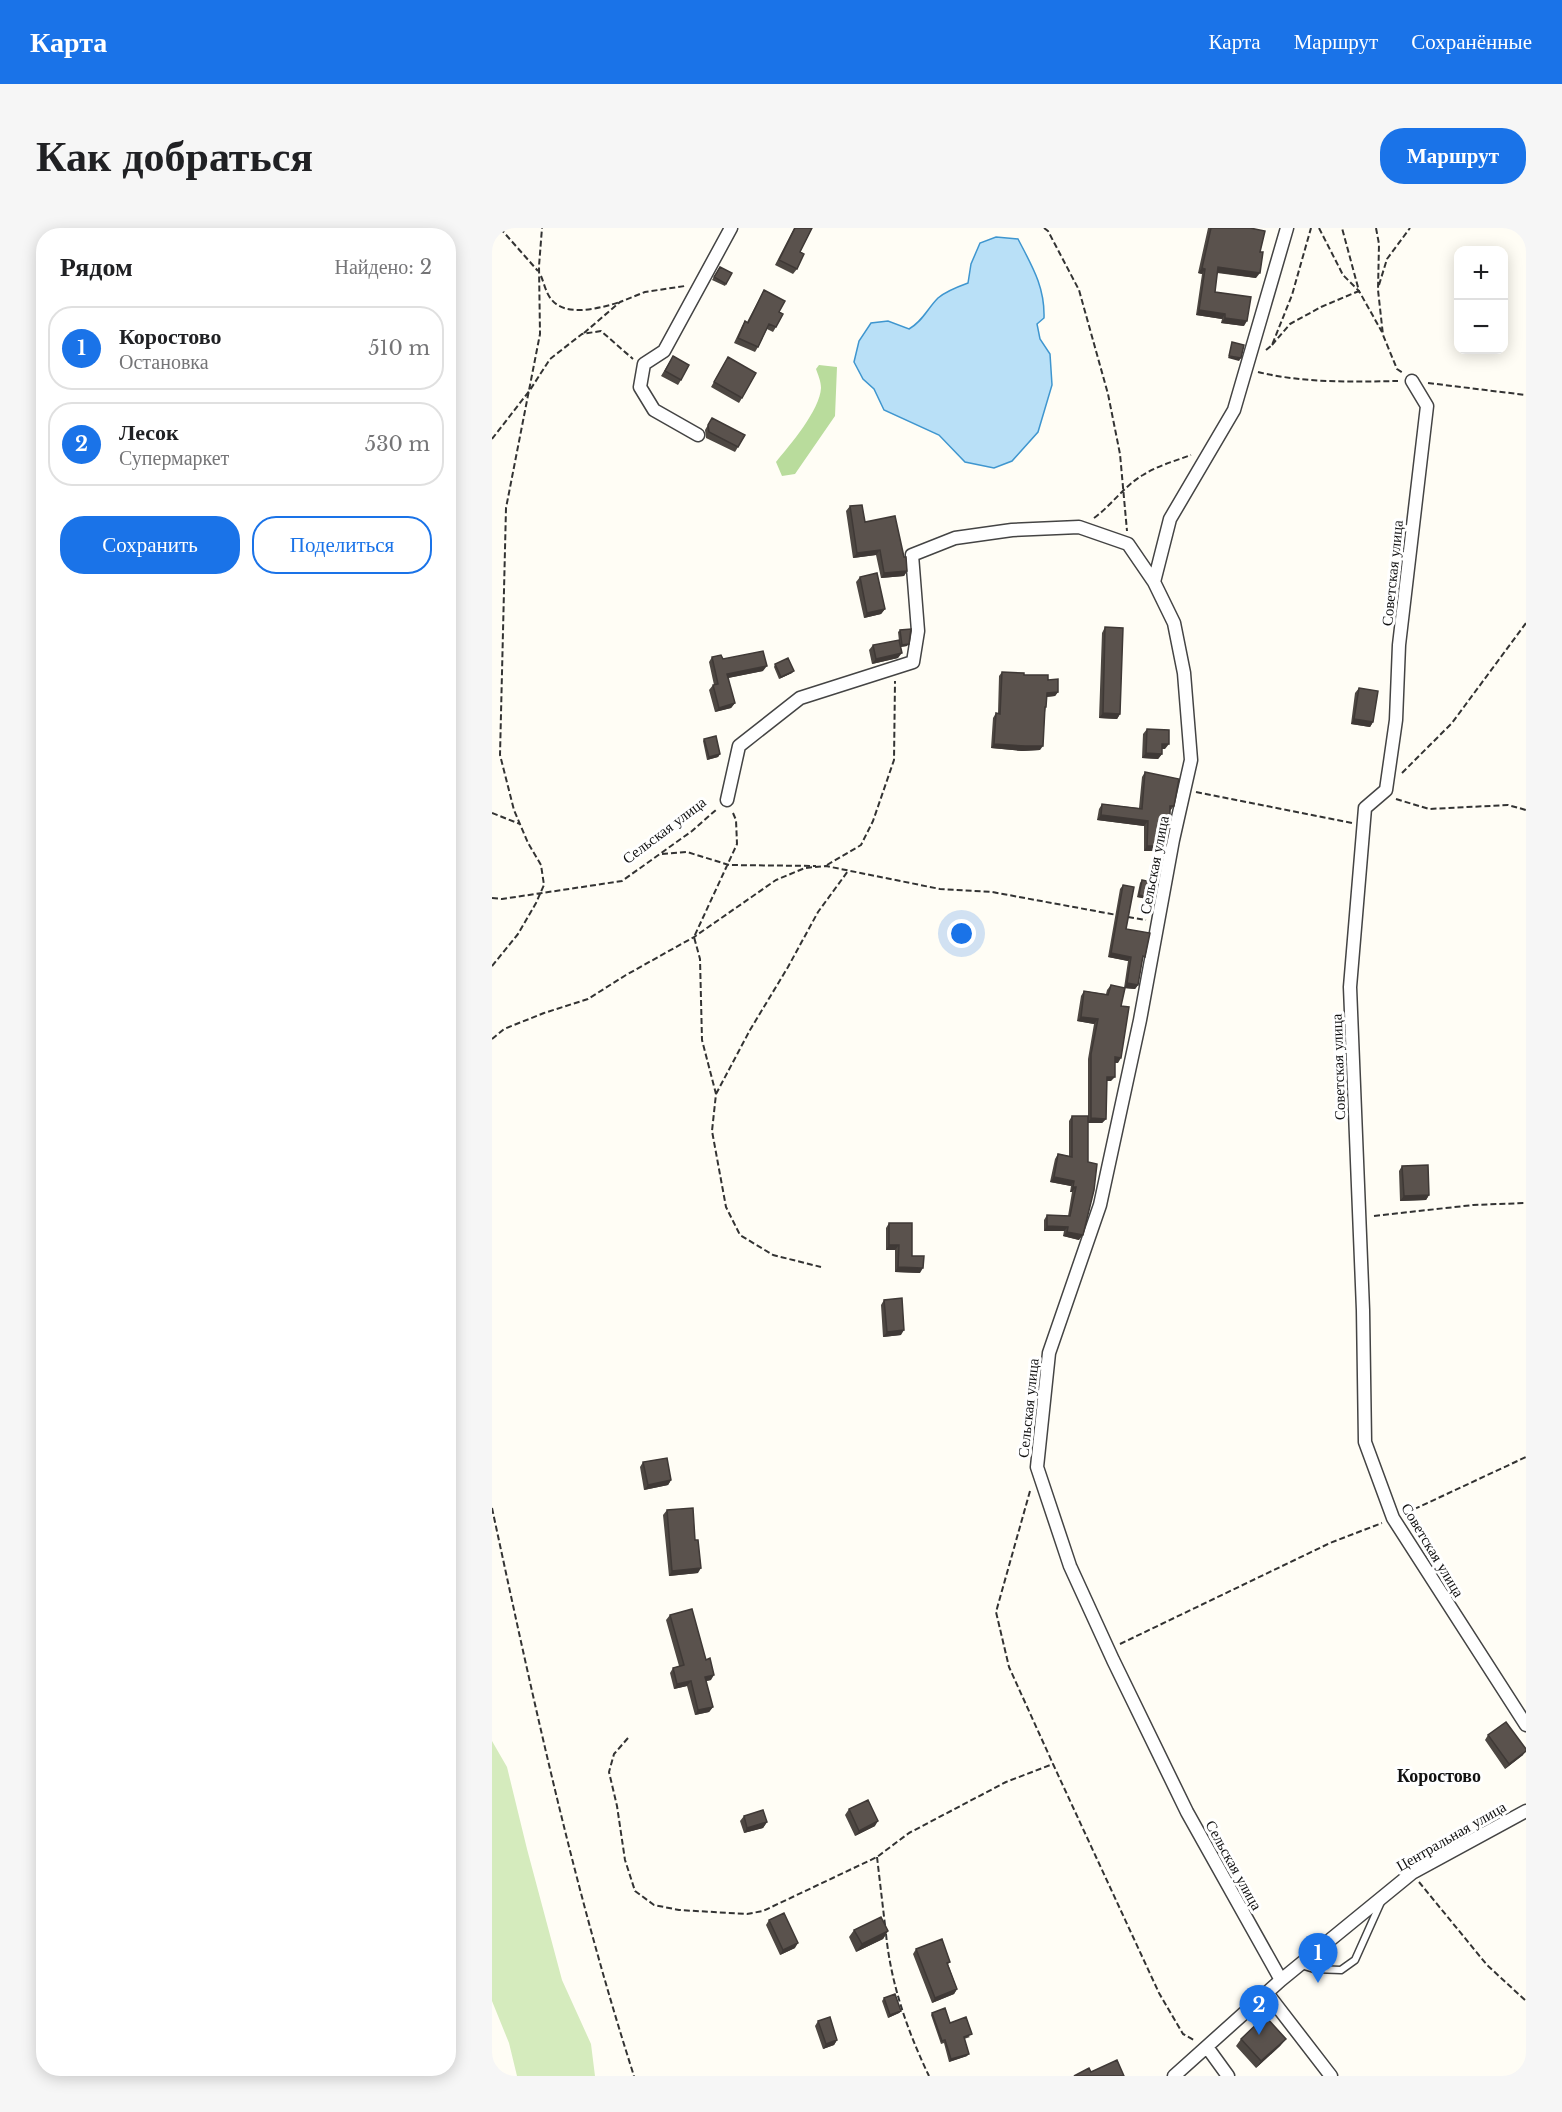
<!DOCTYPE html>
<html lang="ru">
<head>
<meta charset="utf-8">
<style>
  :root { --surface:#fff; --page:#f6f6f6; --text:#202124; --muted:#757577; --line:#e0e0e0; --accent:#1a73e8 }
  body { margin:0; font-family:"Libre Baskerville",serif; background:var(--page); color:var(--text) }
  .controls { position:absolute; right:18px; top:18px; display:grid; overflow:hidden; border-radius:12px; box-shadow:0 3px 15px #0003 }
  .controls button { width:54px; height:54px; display:grid; place-items:center; padding:0; border:0; border-bottom:2px solid var(--line); background:var(--surface); color:var(--text); font:30px sans-serif }
  .you { position:absolute; left:470px; top:706px; width:21px; height:21px; margin:-15px; border:4px solid #fff; border-radius:50%; background:#1a73e8; box-shadow:0 0 0 9px #1a73e833 }
  .badge { display:grid; place-items:center; width:39px; height:39px; border-radius:50%; background:var(--accent); color:#fff; font-size:20px; font-weight:700 }
  .pin { position:absolute; translate:-50% -50px; filter:drop-shadow(0 2px 3px #0008) }
  .pin::after { content:''; position:absolute; top:32px; width:21px; height:18px; background:inherit; clip-path:polygon(0 0,100% 0,50% 100%) }
  .list { margin:0; padding:0; list-style:none }
  h2 { display:flex; justify-content:space-between; align-items:center; height:78px; margin:0; padding:0 24px; font-size:26px }
  h2 small { font-size:20px; font-weight:400; color:var(--muted) }
  .list li { display:grid; grid-template-columns:39px 1fr auto; gap:18px; align-items:center; box-sizing:border-box; height:84px; margin:0 12px 12px; padding:0 12px; border:2px solid var(--line); border-radius:24px }
  .list b { display:block; font-size:22px; white-space:nowrap }
  .list p { margin:0; font-size:20px; white-space:nowrap; color:var(--muted) }
  .list em { font-size:20px; font-style:normal; color:var(--muted) }
  .actions { display:flex; gap:12px; padding:18px 24px }
  .actions a { flex:1; padding:14px 0; border:2px solid var(--accent); border-radius:24px; text-align:center; font-size:21px; color:var(--accent) }
  .actions .main { background:var(--accent); color:#fff }
  .map { position:relative; flex:none; width:1034px; height:1848px; overflow:hidden; border-radius:24px }
  header { display:flex; align-items:center; gap:36px; box-sizing:border-box; height:84px; padding:0 30px; background:var(--accent); color:#fff }
  header strong { font-size:28px }
  nav { display:flex; gap:33px; margin-inline-start:auto; font-size:21px }
  .intro { display:flex; align-items:center; justify-content:space-between; box-sizing:border-box; height:144px; padding:0 36px }
  h1 { margin:0; font-size:42px }
  .button { padding:15px 27px; border-radius:24px; background:var(--accent); color:#fff; font-size:21px; font-weight:700 }
  main { display:flex; gap:36px; padding:0 36px }
  aside { flex:1; background:var(--surface); border-radius:24px; box-shadow:0 3px 15px #0003 }
  .map>svg:first-child { display:block }
  .green { fill:#d5ebbd }
  .forest { fill:#b9dc9c }
  .water { fill:#b9e0f7; stroke:#3f96cf; stroke-width:1.5 }
  .lines { fill:none; stroke-linecap:round; stroke-linejoin:round }
  .lane-casing { stroke:#444; stroke-width:9 }
  .street-casing { stroke:#444; stroke-width:15 }
  .path { stroke:#333; stroke-width:2; stroke-dasharray:6 3; stroke-linecap:butt }
  .lane { stroke:#fff; stroke-width:6 }
  .street { stroke:#fff; stroke-width:12 }
  .wall { fill:#4d4742 }
  .shaded-wall { fill:#3f3936 }
  .building { fill:#5a524d; stroke:#3f3936; stroke-width:1.5 }
  .labels { text-anchor:middle; dominant-baseline:central; stroke-width:6; stroke-linejoin:round; paint-order:stroke }
  .street-label { font-size:15px; fill:#111; stroke:#fff }
  .quarter-label { font-size:18px; font-weight:bold; fill:#111; stroke:#fff }
</style>
</head>
<body>
<header>
<strong>Карта</strong>
<nav><a>Карта</a><a>Маршрут</a><a>Сохранённые</a></nav>
</header>
<div class="intro"><h1>Как добраться</h1><a class="button">Маршрут</a></div>
<main>
<aside>
<h2>Рядом<small>Найдено: 2</small></h2>
<ul class="list">
<li><span class="badge">1</span><div><b>Коростово</b><p>Остановка</p></div><em>510 m</em></li>
<li><span class="badge">2</span><div><b>Лесок</b><p>Супермаркет</p></div><em>530 m</em></li>
</ul>
<div class="actions"><a class="main">Сохранить</a><a>Поделиться</a></div>
</aside>
<div class="map">
<svg width="1034" height="1848" viewBox="0 0 1034 1848">
  <rect width="100%" height="100%" fill="#fffdf5"/>
  <path class="green" d="M0 1513 15 1539 35 1621 70 1752 99 1816 103 1848H25L17 1815 0 1773Z"/>
  <path class="forest" d="M327 137 345 139 343 188 303 246 290 248 284 234C298 217 328 182 329 160 329 153 326 147 324 141Z"/>
  <path class="water" d="M504 9 526 11C540 38 553 59 552 90L545 96 548 111 558 126 560 157 546 204 520 233 502 240 473 234 447 207 392 182 382 161 371 151 362 134 367 113 379 95 396 93 417 101C431 93 435 81 446 70 454 63 465 59 476 55L479 36 488 15Z"/>
  <g class="lines">
    <g class="lane-casing">
      <path id="lane" d="M809 1737 822 1741 849 1742 863 1732 889 1674"/>
    </g>
    <g class="street-casing">
      <path id="street" d="M920 153 935 178 907 417 904 492 894 562 873 580 858 759 871 1082 873 1214 901 1290 1034 1497
        M206 207 162 182 148 159 152 136 172 123 239 0
        M662 354 678 291 742 182 795 0
        M235 572 247 518 308 470 421 434 426 403 420 327 463 310 520 302 587 299 636 316 662 354 682 395 692 445 699 532 681 612 648 792 608 977 557 1125 545 1239 578 1338 621 1432 695 1584 789 1752
        M775 1765 839 1848
        M715 1819 736 1848
        M682 1848 789 1752 920 1645 1034 1583"/>
    </g>
    <path class="path" d="M8 0 46 43
      M552 0 556 3 587 62 616 166 628 226 635 303
      M827 0 851 47 867 63 890 104
      M884 0 887 16 886 62 891 107 905 141 911 145
      M49 48C52 55 54 65 59 71 73 90 109 80 128 74
      M887 57 895 31 918 0
      M92 105 128 74 153 64 193 58
      M780 117 798 96 829 79 867 63 850 0
      M774 122 780 117 800 67 819 0
      M766 144C811 155 859 154 906 153
      M936 155 1034 167
      M0 211 38 162 58 131 90 106 109 103 141 131
      M602 290C620 277 632 258 651 247 665 238 683 233 699 227
      M910 545 960 495 1034 395
      M704 564 860 595
      M904 571 937 581 1016 577 1034 582
      M0 585 28 596
      M241 585 244 592 245 616 202 709 208 731 210 812 224 866 220 903 234 979 248 1007 281 1027 329 1039
      M170 626 195 624 237 637 324 638
      M335 637 369 617 381 593 402 532 403 453
      M0 670 10 671 130 653 200 603 225 581
      M636 689 654 692
      M0 738 26 706 44 675 52 657 49 637 36 615 22 582 8 527 14 280 48 106 47 38 50 0
      M0 811 12 801 52 785 96 771 134 747 202 709 284 652 313 640 334 638 448 661 500 664 625 687
      M224 866 258 802 296 739 326 684 356 643
      M882 988 981 977 1034 975
      M538 1263 504 1384 517 1439 561 1536
      M0 1280C41 1471 82 1661 142 1848
      M914 1285 1034 1229
      M628 1416 838 1315 890 1295
      M136 1510 122 1526 117 1544 125 1578 133 1632 143 1663 162 1677 187 1682 255 1686 271 1683 385 1629 417 1605 514 1554 561 1536 667 1765 691 1806 702 1812
      M385 1629 393 1697
      M927 1654 995 1737 1034 1773
      M394 1706C399 1756 415 1802 437 1848"/>
    <use href="#lane" class="lane"/>
    <use href="#street" class="street"/>
  </g>
  <path class="wall" d="M302 0H320L308 24 305 41 301 46 283 37Z
    M716 0H758L768 24 764 50 725 45 723 64 752 98 729 95 730 91 704 87 710 46 706 45Z
    M228 39 234 56 233 58 220 52Z
    M272 62 287 84 284 99 281 104 275 101 266 119 263 124 242 115 250 98 253 93 255 94Z
    M181 128 189 152 186 157 169 148Z
    M236 129 250 170 247 175 219 159Z
    M220 190 246 219 243 224 214 210 213 202Z
    M358 278 415 343 412 348 389 350 384 327 361 330 354 283Z
    M368 349 393 381 389 386 372 390 364 354Z
    M613 399 628 486 625 491 607 490 610 405Z
    M408 402 415 418 408 419 406 430 380 436 377 422 381 417 407 413 406 404Z
    M220 429 271 443 236 450 243 475 239 480 223 484 217 462 221 457H222L217 434Z
    M283 436 300 445 287 451 282 439Z
    M510 444 532 447 556 452 566 464 563 468 555 469 548 522 530 523 499 520 501 490 504 485H506L507 448Z
    M867 460 881 494 878 499 859 496 863 465Z
    M655 501 673 521H670V526L666 531 650 530 651 506Z
    M212 511 228 526 226 529 215 532 211 513Z
    M653 544 682 578 678 583 674 618 671 623H652V598L605 592 607 581 610 576 647 580 650 549Z
    M650 652 661 670 660 672 645 669 648 655Z
    M631 657 634 701 650 733 646 757 643 761 632 760 636 733 616 729 628 661Z
    M619 757 629 778 626 835H623L619 853H615L614 891 610 895H596L587 1012 571 1008 572 1003H552V992L555 987 576 988 580 964H578L579 958 558 954 563 931 566 926 577 928V893L580 888H596V831L602 796 585 793 589 768 592 763 614 766 615 762Z
    M910 938 937 967 934 972 908 973 907 943Z
    M397 995 420 1028 428 1045 403 1044V1022H394V1000Z
    M392 1072 409 1107 391 1109 389 1077Z
    M151 1234 179 1252 176 1257 152 1262 148 1239Z
    M175 1282 206 1345 177 1348 171 1287Z
    M178 1387 219 1452 214 1453 221 1479 217 1484 203 1487 195 1458 182 1461 178 1445 181 1440 187 1438 174 1392Z
    M996 1507 1031 1527 1013 1541 993 1512Z
    M357 1581 383 1598 363 1608 353 1587Z
    M252 1588 275 1594 271 1600 252 1605 248 1593Z
    M277 1692 303 1720 288 1727 274 1697Z
    M362 1702 396 1703 391 1711 364 1724 357 1709Z
    M424 1721 458 1734 456 1736 465 1761 462 1766 440 1775 421 1726Z
    M392 1770 409 1783 407 1785 396 1790 390 1773Z
    M440 1785 458 1795 478 1809 472 1811 475 1828 457 1834 452 1815 449 1816 439 1787Z
    M326 1793 345 1812 342 1817 331 1821 323 1798Z
    M749 1811H794L788 1818 764 1840 744 1818Z"/>
  <path class="shaded-wall" d="M726 39 768 45 764 50 723 44Z
    M710 40 713 41 710 46 706 45Z
    M707 82 733 86 730 91 704 87Z
    M733 90 755 93 752 98 729 95Z
    M737 128 749 130 747 133 736 130Z
    M388 322 384 327 361 330 365 325Z
    M415 343 412 348 389 350 392 345Z
    M393 381 389 386 372 390 375 385Z
    M417 416 415 418 408 419 410 417Z
    M410 425 406 430 380 436 384 431Z
    M275 438 271 443 231 451 235 446Z
    M302 443 300 445 287 451 289 449Z
    M566 464 563 468 552 469 555 465Z
    M243 475 239 480 223 484 227 480Z
    M611 485 628 486 625 491 607 490Z
    M862 491 881 494 878 499 859 496Z
    M502 516 551 518 548 522 530 523 499 520Z
    M670 516H677L673 521H667Z
    M654 525 670 526 666 531 650 530Z
    M228 526 226 529 215 532 217 529Z
    M609 587 656 593 652 598 605 592Z
    M655 618H674L671 623H652Z
    M647 667 661 670 660 672 645 669Z
    M619 725 639 729 636 733 616 729Z
    M635 755 646 757 643 761 632 760Z
    M589 789 606 791 602 796 585 793Z
    M623 829 629 830 626 835 620 834Z
    M615 849H623L619 853H612Z
    M599 890 614 891 610 895H596Z
    M562 949 582 953 579 958 558 954Z
    M581 959H584L580 964H578Z
    M937 967 934 972 908 973 912 968Z
    M555 998 576 999 572 1003H552Z
    M575 1004 591 1007 587 1012 571 1008Z
    M397 1017H407L403 1022H394Z
    M406 1039 431 1040 428 1045 403 1044Z
    M412 1102 409 1107 391 1109 395 1104Z
    M179 1252 176 1257 152 1262 156 1257Z
    M209 1340 206 1345 177 1348 180 1343Z
    M222 1447 219 1452 210 1454 213 1449Z
    M199 1453 195 1458 182 1461 185 1456Z
    M221 1479 217 1484 203 1487 206 1482Z
    M1034 1523 1031 1527 1013 1541 1017 1536Z
    M386 1593 383 1598 363 1608 367 1603Z
    M275 1594 271 1600 252 1605 255 1600Z
    M396 1703 391 1711 364 1724 370 1716Z
    M306 1715 303 1720 288 1727 291 1722Z
    M465 1761 462 1766 440 1775 443 1770Z
    M409 1783 407 1785 396 1790 398 1787Z
    M794 1811 788 1818 764 1840 769 1833Z
    M345 1812 342 1817 331 1821 334 1816Z
    M477 1826 475 1828 457 1834 459 1831Z"/>
  <path class="building" d="M303 0H320L308 24 312 26 305 41 287 32Z
    M719 0H758L773 3 768 24H771L768 45 726 39 723 64 759 69 755 93 733 90V86L707 82 713 41 710 40Z
    M228 39 240 45 234 56 222 49Z
    M272 62 293 73 287 84 291 86 284 99 277 96 266 119 246 110 253 93 256 95Z
    M740 114 752 117 749 130 737 128Z
    M181 128 197 137 189 152 173 143Z
    M236 129 264 145 250 170 222 154Z
    M220 190 253 207 246 219 217 204 216 197Z
    M370 277 373 294 403 288 412 329H414L415 343 392 345 388 322 365 325 358 278Z
    M385 345 393 381 375 385 368 349Z
    M613 399 631 400 628 486 611 485Z
    M419 401 417 416 410 417 408 402Z
    M407 412 410 425 384 431 381 417Z
    M271 423 275 438 235 446 243 475 227 480 221 457 226 456 220 429 229 427 231 431Z
    M296 430 302 443 289 449 283 436Z
    M510 444 532 445V447H556V452L566 451V464L555 465 554 479H553L551 518H533L502 516 504 485 508 486Z
    M867 460 886 463 881 494 862 491Z
    M655 501 677 502V516H670V526L654 525Z
    M224 508 228 526 217 529 212 511Z
    M653 544 687 551 682 578H678V599L674 618H655L656 593 609 587 610 576 650 581Z
    M650 652 664 655 661 670 647 667Z
    M631 657 642 659 634 701 658 705 653 729 651 728 646 757 635 755 639 729 619 725Z
    M619 757 633 760 629 778 637 779 629 830 623 829V849H615L614 891 599 890V826L606 791 589 789 592 763 616 767Z
    M580 888H596V934L605 936 602 962 591 1007 575 1004 576 999 555 998V987L578 988 584 959H581L582 953 562 949 566 926 580 929Z
    M936 937 937 967 912 968 910 938Z
    M397 995H420V1028H432L431 1040 406 1039 407 1017H397Z
    M410 1070 412 1102 395 1104 392 1072Z
    M175 1230 179 1252 156 1257 151 1234Z
    M201 1280 203 1312H206L209 1340 180 1343 175 1282Z
    M200 1381 214 1432 218 1430 222 1447 213 1449 221 1479 206 1482 199 1453 185 1456 181 1440 192 1437 178 1387Z
    M1014 1494 1034 1521V1523L1017 1536 996 1507Z
    M376 1572 386 1593 367 1603 357 1581Z
    M271 1582 275 1594 255 1600 252 1588Z
    M292 1685 306 1715 291 1722 277 1692Z
    M389 1689 396 1703 370 1716 362 1702Z
    M450 1711 458 1734 455 1735 465 1761 443 1770 424 1721Z
    M403 1766 409 1783 398 1787 392 1770Z
    M453 1780 458 1795 474 1789 480 1806 472 1809 477 1826 459 1831 453 1812 450 1813 440 1785Z
    M773 1788 794 1811 769 1833 749 1811Z
    M338 1789 345 1812 334 1816 326 1793Z
    M625 1832 632 1848H582L597 1840 599 1844Z"/>
  <g class="labels">
    <g class="street-label">
      <text transform="translate(900 345) rotate(-84)">Советская улица</text>
      <text transform="translate(172 602) rotate(-37)">Сельская улица</text>
      <text transform="translate(662 637) rotate(-79)">Сельская улица</text>
      <text transform="translate(846 839) rotate(-92)">Советская улица</text>
      <text transform="translate(536 1180) rotate(-84)">Сельская улица</text>
      <text transform="translate(941 1322) rotate(59)">Советская улица</text>
      <text transform="translate(959 1608) rotate(-30)">Центральная улица</text>
      <text transform="translate(742 1637) rotate(61)">Сельская улица</text>
    </g>
    <g class="quarter-label">
      <text x="947" y="1548">Коростово</text>
    </g>
  </g>
</svg>
<div class="controls">
<button>+</button>
<button>−</button>
</div>
<div class="you"></div>
<div class="pin badge" style="left:826px;top:1755px">1</div>
<div class="pin badge" style="left:767px;top:1807px">2</div>
</div>
</main>
</body>
</html>
